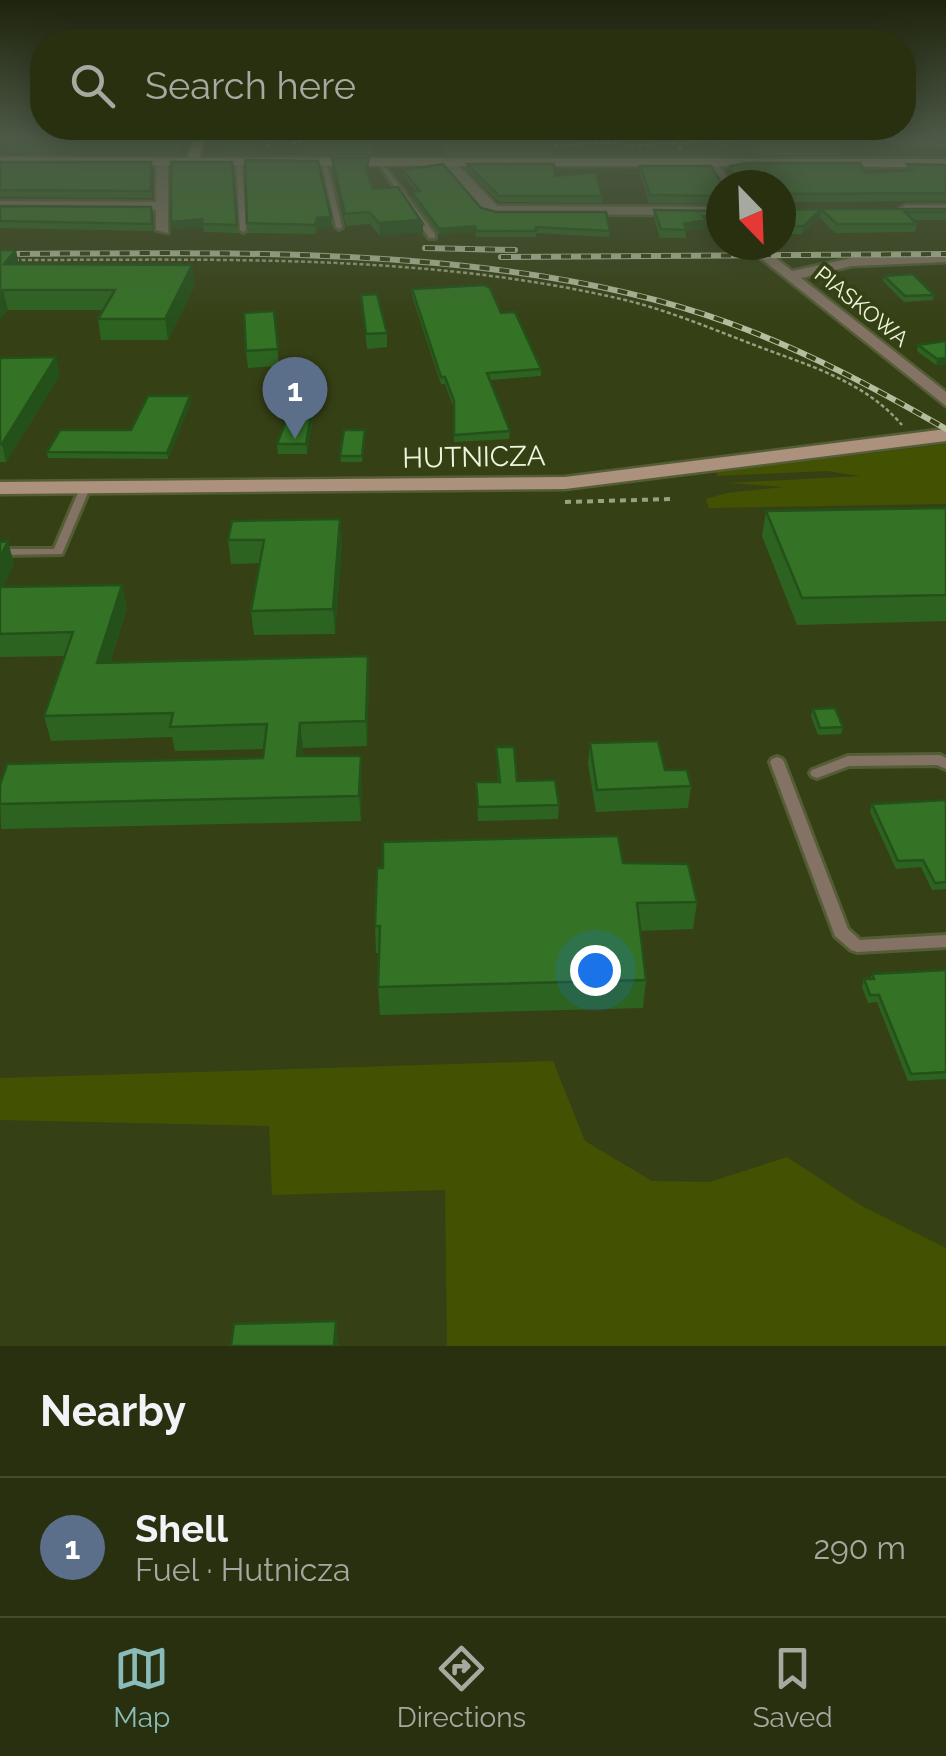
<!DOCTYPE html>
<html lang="en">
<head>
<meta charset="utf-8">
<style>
  :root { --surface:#283010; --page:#303819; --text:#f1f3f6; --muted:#a5a99f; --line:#444b30; --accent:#8bbbb9 }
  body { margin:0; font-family:Raleway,sans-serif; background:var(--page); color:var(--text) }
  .compass { position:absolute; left:706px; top:170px; width:90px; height:90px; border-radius:50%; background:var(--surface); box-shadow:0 5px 25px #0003; rotate:157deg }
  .you { position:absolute; left:595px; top:970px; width:35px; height:35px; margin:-25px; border:8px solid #fff; border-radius:50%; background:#1a73e8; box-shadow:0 0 0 15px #1a73e833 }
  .badge { display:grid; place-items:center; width:65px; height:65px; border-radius:50%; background:var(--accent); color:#fff; font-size:32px; font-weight:700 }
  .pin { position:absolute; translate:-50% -82px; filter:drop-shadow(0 2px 5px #0008) }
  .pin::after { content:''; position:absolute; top:52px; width:35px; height:30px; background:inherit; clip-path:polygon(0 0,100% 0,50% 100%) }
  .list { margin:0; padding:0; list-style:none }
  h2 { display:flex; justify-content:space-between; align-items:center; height:130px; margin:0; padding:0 40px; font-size:42px }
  h2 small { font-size:32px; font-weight:400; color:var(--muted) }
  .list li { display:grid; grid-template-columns:65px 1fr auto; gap:30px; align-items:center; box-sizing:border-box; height:140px; padding:0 40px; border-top:2px solid var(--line) }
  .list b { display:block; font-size:38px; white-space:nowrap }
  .list p { margin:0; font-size:32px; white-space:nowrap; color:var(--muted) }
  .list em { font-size:32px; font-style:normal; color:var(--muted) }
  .icon { flex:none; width:55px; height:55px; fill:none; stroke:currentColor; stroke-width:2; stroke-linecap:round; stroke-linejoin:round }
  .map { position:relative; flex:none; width:946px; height:1346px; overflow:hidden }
  .search { position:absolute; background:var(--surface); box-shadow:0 5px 25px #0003; left:30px; right:30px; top:30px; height:110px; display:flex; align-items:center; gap:25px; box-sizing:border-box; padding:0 35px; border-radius:40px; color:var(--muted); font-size:38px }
  .sheet { height:270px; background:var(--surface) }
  nav { display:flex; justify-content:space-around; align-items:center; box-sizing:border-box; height:140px; border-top:2px solid var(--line); background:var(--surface); font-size:28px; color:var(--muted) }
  nav a { display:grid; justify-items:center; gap:5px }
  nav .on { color:var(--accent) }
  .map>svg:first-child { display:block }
  .green { fill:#435102 }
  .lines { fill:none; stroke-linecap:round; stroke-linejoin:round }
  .lane-casing { stroke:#545d35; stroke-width:6 }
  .street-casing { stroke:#545d35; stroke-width:5 }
  .secondary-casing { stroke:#545d35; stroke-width:5 }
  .path-far1 { stroke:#98a180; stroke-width:2.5; stroke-dasharray:4 2.5; stroke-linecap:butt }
  .path { stroke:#98a180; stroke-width:4; stroke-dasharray:6 5; stroke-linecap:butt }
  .lane { fill:#847365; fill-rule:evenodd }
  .street { fill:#847365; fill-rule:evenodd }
  .secondary { fill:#ac917c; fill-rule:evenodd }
  .rail-casing { stroke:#b5bd9f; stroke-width:6 }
  .rail { stroke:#364015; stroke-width:4; stroke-dasharray:10; stroke-linecap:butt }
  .wall { fill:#2d6320 }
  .shaded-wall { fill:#24501a }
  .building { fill:#347325; stroke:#24501a; stroke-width:2.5 }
  .labels { text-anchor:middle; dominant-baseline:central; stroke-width:8; stroke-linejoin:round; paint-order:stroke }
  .far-street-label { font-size:22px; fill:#eff6de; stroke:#364015 }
  .street-label { font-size:28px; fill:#eff6de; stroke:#364015 }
</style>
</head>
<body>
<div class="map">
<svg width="946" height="1346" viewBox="0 0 946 1346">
  <rect width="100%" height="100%" fill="#364015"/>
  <path class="green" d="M946 444V504L709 508 706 499 726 493 784 487 728 483 860 476 827 471 717 476V472Z
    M553 1061 585 1141 652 1181 710 1182 787 1157 860 1205 946 1248V1346H447L445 1190 272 1195 269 1126 0 1120V1078Z"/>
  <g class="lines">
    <g class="lane-casing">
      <path id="lane" d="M862 137 946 142V146L865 139Z
        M239 160 242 162 246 230 243 232 240 230 236 162Z
        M324 160 327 162 342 227 339 229 336 227 321 162Z
        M377 161H381L435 234V238H429Z
        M85 485 90 488 62 554 0 555V549H54L80 488Z
        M940 755 946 758V769L937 765 849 766 817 778 812 776 810 773 812 770 848 756Z
        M777 757 782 759 784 762 848 929 860 940 946 935V947L857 952 851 950 835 936 770 762 772 759Z"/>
    </g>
    <g class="street-casing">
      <path id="street" d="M162 158 168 162V233L156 230V210L0 209V201L156 202V162Z
        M444 159H452L497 206 721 207V215L496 214 482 210 444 165Z
        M709 159H717L731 185 720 188Z
        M946 205V213H906L899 209 906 205Z
        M744 245H760L792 271 852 258 946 254V262L852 266 801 278 946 392V406Z"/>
    </g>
    <g class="secondary-casing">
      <path id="secondary" d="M194 137H206L199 158 946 159V167L0 165V157L187 158Z
        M946 429V441L565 489 0 494V482L565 477Z"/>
    </g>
    <path class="path-far1" d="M292 144 313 137
      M548 146 622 142
      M625 146 675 143
      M267 148 272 137
      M681 149 675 143 739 140
      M15 260C217 260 423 253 621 299 668 310 712 329 757 346 810 366 864 381 902 425"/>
    <path class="path" d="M565 502 672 499"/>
    <use href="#lane" class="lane"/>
    <use href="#street" class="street"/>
    <use href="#secondary" class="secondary"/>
    <g class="rail-casing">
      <path id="rail" d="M425 248 515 250
        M0 254C231 253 510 243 729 323 806 351 875 388 946 429
        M501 257 946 254"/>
    </g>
    <use href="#rail" class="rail"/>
  </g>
  <path class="wall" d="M0 137H181V154L3 153Z
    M262 137 255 154H225L223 142Z
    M304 137H376L372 154H305Z
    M444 137H552L551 155H444Z
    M621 137H650V143L627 144Z
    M743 137H843L840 155H758Z
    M332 158H369L368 175 373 189 423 236 418 237V232L380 236 370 224 346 226 333 169Z
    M0 162 152 169V198L0 197Z
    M232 162 238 233 204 232 203 227 172 229 171 222Z
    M467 164 555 176 602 196V203L499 202 467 170Z
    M907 164 946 165V201L781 202V185H721V204L649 203 640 174V166L722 184 732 180 729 173 730 166 866 173 906 170Z
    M403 170 481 208 496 212 610 231 609 237 536 233V237H476L475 232 439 235 413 198 412 192 416 191 403 175Z
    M0 206 151 207 153 231 0 228Z
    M781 209 782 210 819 218 802 234H781Z
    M821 209H946V220H913L917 224 915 232 835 233 820 218Z
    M654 210 721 211V224H706L705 229 686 231V238H660L654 218Z
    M331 217 332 227 318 228 316 234 248 233 247 223Z
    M0 250 19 264 195 285 168 340H101L98 319 103 310H8L0 319Z
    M884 276 934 295 933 300 904 302 883 281Z
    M412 289 501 313 541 369V376L490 380 510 431 509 439 454 442V408L445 384H441L412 296Z
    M361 295 387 333V347L367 349Z
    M274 311 279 366 248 368 246 351Z
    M946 341V364L936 365 917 351 918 345Z
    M0 358 60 375 6 462H0Z
    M191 402 168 459 48 458 47 452 131 430Z
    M312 408 313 418 307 454H278L277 444Z
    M365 436 362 462H341L340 456Z
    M946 508V621L797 625 762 536 766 511Z
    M340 519 342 542 335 634 254 635 251 611 260 563 231 564 228 540Z
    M0 542 14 564 3 587 122 585 127 608 110 663 368 656 369 680 367 746 303 748 302 756H361L362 780 361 821 1 829 0 785 263 758 264 749 175 751 172 737 51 741 44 716 65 656 0 657Z
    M813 709 843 727 841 734 818 735 811 716Z
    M590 743 691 786 688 808 596 812 588 764Z
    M496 747 517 781 559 805 558 819 478 821 476 782H498Z
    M946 800V889L932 890 921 867 896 869 870 812 872 804Z
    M623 863 697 902 693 929 640 931 646 980 643 1008 380 1015 378 987 379 953H376L375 926Z
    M946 970V1079L908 1081 877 1002 868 1003 862 987 864 979H870L872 974Z"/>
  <path class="shaded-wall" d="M256 137H262L255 154 254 143Z
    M372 137H376L372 154Z
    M821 209 819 218 802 234 804 226Z
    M331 217 332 227 318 228 316 234 315 225 317 218Z
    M202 219 203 227 172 229 171 222Z
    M419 220 423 224V236L418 237V232L380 236 379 223Z
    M706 220 705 229 686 231 684 224Z
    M475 226V232L439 235V229Z
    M16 250 20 269 4 264Z
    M192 265 195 285 168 340 165 319Z
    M3 290 8 310 0 319V294Z
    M56 357 60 375 6 462 2 444Z
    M946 358V364L936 365 937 359Z
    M190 396 191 402 168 459 167 453Z
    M312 408 313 418 307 454 306 444Z
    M340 519 342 542 335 634 333 609Z
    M8 541 14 564 0 594V558Z
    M122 585 127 608 102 687 97 663Z
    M368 656 369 680 367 746 366 721Z
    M300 723 303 748 300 781 297 756Z
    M361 756 362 780 361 821 359 796Z
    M336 1321 339 1346H334Z"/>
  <path class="building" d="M226 137H256L254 143 223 142Z
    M756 137H843V141H760Z
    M332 158H369L366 170 373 189 398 187 423 224H417L419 220 379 223 369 212 345 214Z
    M245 160 318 161 331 217 317 218 315 225 247 223Z
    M0 162H151V191L0 190Z
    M171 162H232L237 225 203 224 202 219 171 222Z
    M747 163H860L866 173 912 170 907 164 946 165V193L782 194 781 198V185H721V196L650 195 640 166H711L722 184 735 179 730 166Z
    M443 164 481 208 496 212H606L610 231 536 227V231H476L475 226 439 229 412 192 420 191 403 170Z
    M467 164H554L555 176 596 172 602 196H499Z
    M0 206 151 207 152 224 0 221Z
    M781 209 782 210 821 209 804 226H781Z
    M821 209H946V212H905L917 224H837Z
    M654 210 721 211V216H703L706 220 684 224 687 230 661 229Z
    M0 250H16L4 264 192 265 165 319H98L115 290H3L0 294Z
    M913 274 934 295 905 296 884 276Z
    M484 285 490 288 501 313 515 312 541 369 487 373 510 431 454 435V401L445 377H441L412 289Z
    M377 294 387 333 366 334 361 295Z
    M274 311 278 349 246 351 244 313Z
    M946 341V358L937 359 918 345Z
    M56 357 2 444H0V358Z
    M148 396H190L167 453 47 452 60 430H131Z
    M291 408H312L306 444H277Z
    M344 430H365L362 456H340Z
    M946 508V595L802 598 766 511Z
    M340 519 333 609 251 611 264 540H228L232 521Z
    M8 541 0 558V542Z
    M122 585 97 663 368 656 366 721 300 723 297 756H361L359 796 0 804V785L7 764 263 758 267 724 170 727 173 713 44 716 73 632 0 634V587Z
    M835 708 843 727 820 728 813 709Z
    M658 741 665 770H687L691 786 597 790 590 743Z
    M496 747H514L517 781 555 780 559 805 478 807 476 782H500Z
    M946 800V882L935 883 923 860 898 861 872 804Z
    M618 836 623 863 688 864 697 902 637 903 646 980 378 987 380 926H375L377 868H383V842Z
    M946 970V1072L911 1074 879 995H870L864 979H874L872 974Z
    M336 1321 334 1346H231L234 1324Z"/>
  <linearGradient id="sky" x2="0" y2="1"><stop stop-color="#1e230c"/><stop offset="0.42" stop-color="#4c5946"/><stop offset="1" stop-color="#4c5946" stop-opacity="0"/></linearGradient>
  <rect width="946" height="326" fill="url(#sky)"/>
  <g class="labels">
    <g class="far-street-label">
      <text transform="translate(862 306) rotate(39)">PIASKOWA</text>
    </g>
    <g class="street-label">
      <text transform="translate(474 457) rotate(-1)">HUTNICZA</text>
    </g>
  </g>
</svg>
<svg class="compass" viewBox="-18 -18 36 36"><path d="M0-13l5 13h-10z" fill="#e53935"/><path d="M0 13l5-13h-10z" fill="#a5a99f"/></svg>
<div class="you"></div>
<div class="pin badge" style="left:295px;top:439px;background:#5c6f8a">1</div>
<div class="search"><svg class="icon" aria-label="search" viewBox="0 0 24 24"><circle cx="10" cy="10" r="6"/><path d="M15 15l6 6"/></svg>Search here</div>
</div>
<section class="sheet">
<h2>Nearby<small></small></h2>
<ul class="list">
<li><span class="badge" style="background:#5c6f8a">1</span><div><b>Shell</b><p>Fuel · Hutnicza</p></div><em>290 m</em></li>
</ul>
</section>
<nav>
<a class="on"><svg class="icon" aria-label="map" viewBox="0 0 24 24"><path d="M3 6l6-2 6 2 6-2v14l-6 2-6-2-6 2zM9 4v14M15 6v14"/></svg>Map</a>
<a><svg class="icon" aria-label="directions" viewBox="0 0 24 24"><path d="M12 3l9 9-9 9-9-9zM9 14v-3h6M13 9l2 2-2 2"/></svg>Directions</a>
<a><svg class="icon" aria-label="saved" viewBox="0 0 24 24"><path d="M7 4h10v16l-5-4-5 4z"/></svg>Saved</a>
</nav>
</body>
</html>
